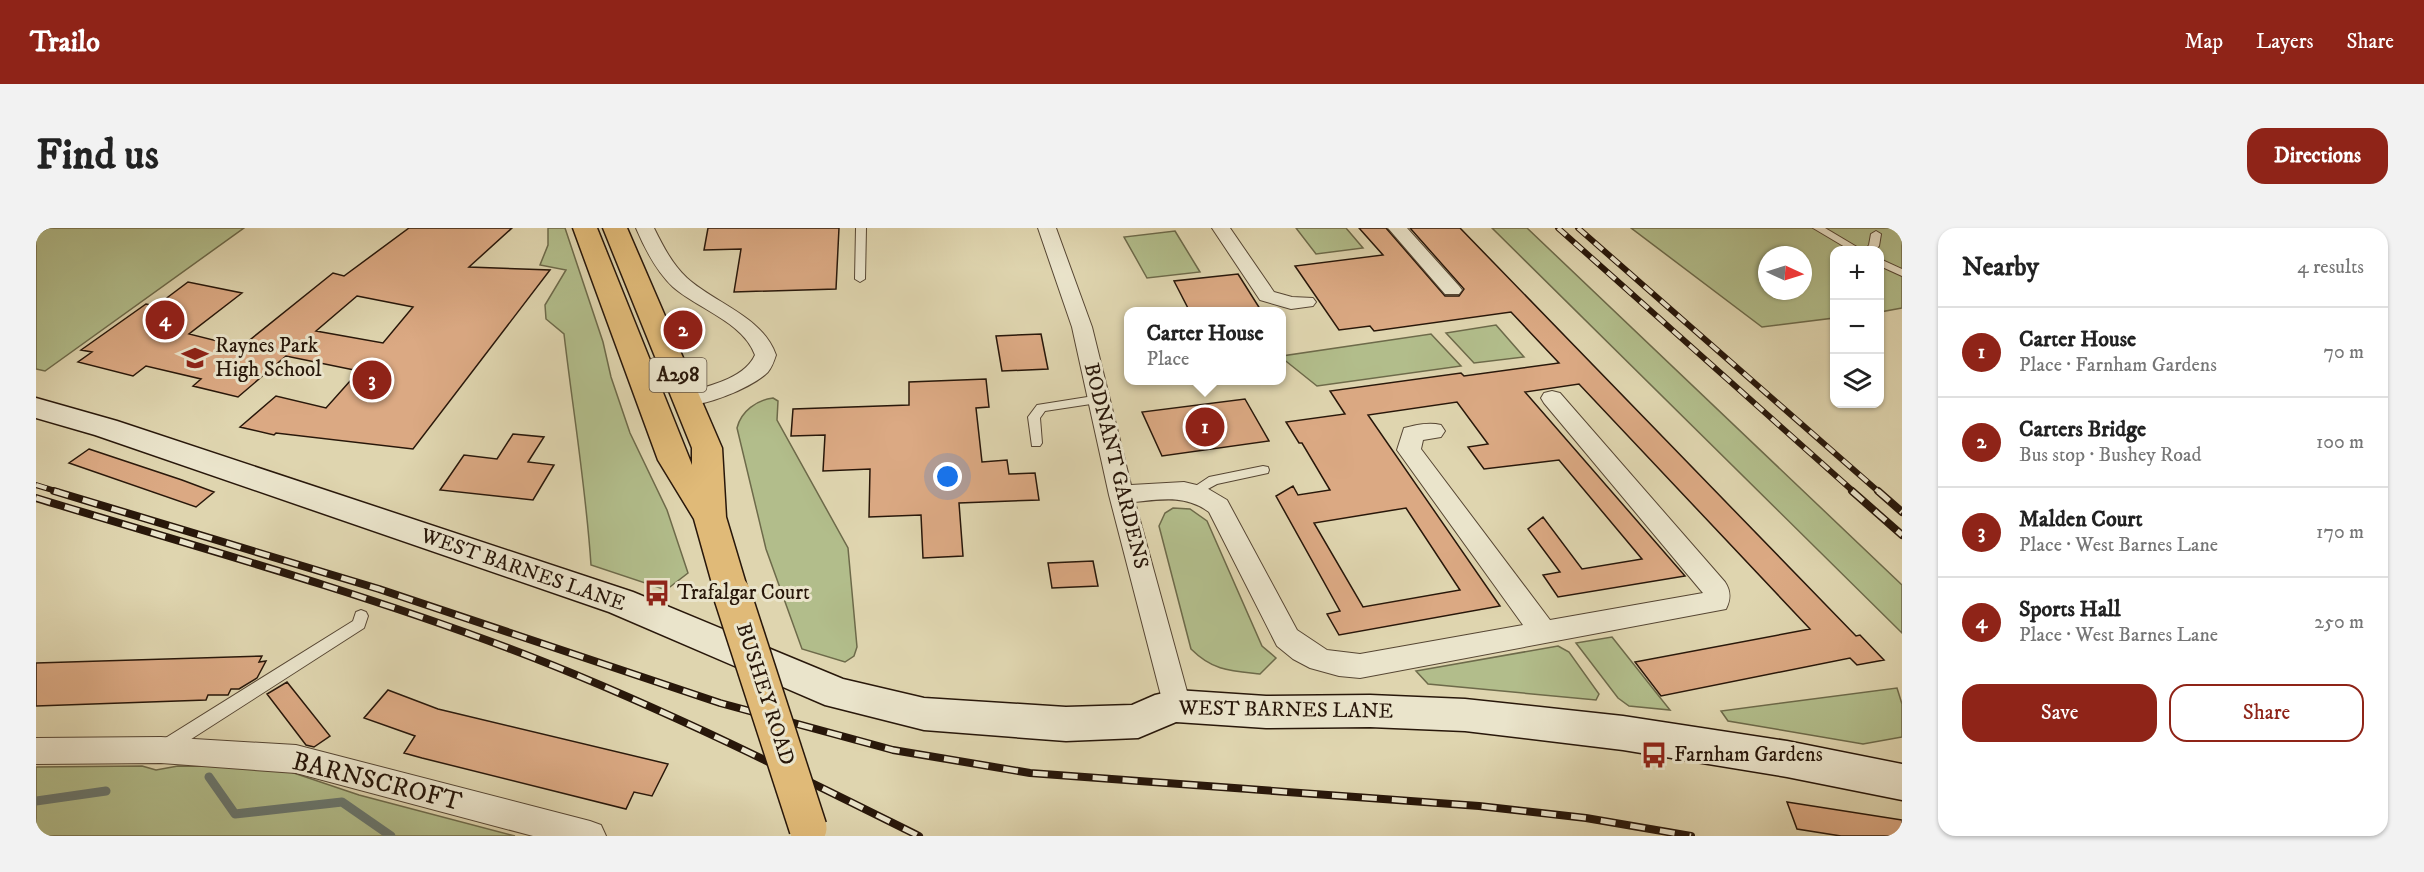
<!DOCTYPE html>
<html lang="en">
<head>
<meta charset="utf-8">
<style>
  :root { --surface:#fff; --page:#f2f2f2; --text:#222; --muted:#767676; --line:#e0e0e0; --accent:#8f2418 }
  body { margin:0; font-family:"IM FELL DW Pica",serif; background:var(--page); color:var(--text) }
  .controls { position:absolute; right:18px; top:18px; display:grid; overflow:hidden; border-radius:12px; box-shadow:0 2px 4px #0004 }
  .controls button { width:54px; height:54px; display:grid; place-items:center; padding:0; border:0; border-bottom:2px solid var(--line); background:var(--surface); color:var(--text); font:30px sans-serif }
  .compass { position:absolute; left:1722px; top:18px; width:54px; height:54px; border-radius:50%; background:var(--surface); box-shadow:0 2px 4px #0004; rotate:94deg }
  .you { position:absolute; left:912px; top:249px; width:21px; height:21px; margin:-15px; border:4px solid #fff; border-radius:50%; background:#1a73e8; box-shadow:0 0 0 9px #1a73e833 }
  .badge { display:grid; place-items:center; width:39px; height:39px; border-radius:50%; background:var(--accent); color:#fff; font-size:20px; font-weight:700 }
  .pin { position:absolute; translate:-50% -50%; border:3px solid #fff; box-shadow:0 2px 6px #0006 }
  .popup { position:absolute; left:1088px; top:79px; width:162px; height:78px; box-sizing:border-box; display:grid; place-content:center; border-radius:12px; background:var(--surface); filter:drop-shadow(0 2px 4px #0005); font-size:20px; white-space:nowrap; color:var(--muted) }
  .popup b { font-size:22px; color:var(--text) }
  .popup::after { content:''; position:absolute; left:50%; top:100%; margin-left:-12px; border:12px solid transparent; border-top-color:var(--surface) }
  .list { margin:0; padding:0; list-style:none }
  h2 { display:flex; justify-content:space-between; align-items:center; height:78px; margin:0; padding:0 24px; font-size:26px }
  h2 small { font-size:20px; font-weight:400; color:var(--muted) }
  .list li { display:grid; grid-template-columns:39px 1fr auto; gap:18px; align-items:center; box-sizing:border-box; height:90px; padding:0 24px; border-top:2px solid var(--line) }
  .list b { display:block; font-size:22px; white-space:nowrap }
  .list p { margin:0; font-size:20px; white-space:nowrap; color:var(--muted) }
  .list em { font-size:20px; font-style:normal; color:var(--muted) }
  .actions { display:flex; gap:12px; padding:18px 24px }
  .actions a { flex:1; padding:14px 0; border:2px solid var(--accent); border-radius:18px; text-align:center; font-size:21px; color:var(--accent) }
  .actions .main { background:var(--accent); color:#fff }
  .icon { flex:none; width:33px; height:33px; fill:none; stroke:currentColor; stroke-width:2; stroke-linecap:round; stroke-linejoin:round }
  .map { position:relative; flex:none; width:1866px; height:608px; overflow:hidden; border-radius:18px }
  header { display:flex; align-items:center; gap:36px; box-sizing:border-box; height:84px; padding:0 30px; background:var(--accent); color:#fff }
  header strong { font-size:28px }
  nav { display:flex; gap:33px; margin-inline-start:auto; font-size:21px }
  .intro { display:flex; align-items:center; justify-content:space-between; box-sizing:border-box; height:144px; padding:0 36px }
  h1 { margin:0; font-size:42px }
  .button { padding:15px 27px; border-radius:18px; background:var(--accent); color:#fff; font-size:21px; font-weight:700 }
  main { display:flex; gap:36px; padding:0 36px }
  aside { flex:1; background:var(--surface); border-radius:18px; box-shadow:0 2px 4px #0004 }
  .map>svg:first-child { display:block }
  .green { fill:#b2bd8b; stroke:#6d6a4a; stroke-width:1.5; fill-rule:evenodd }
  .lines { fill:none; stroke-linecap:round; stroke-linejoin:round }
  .stream { stroke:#69776f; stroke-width:9 }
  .building { fill:#dba983; stroke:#28170a; stroke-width:1.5; fill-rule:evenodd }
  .service-casing { stroke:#564633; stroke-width:2 }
  .minor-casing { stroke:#564633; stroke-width:2 }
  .secondary-casing { stroke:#28170a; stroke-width:3 }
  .primary-casing { stroke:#28170a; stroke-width:3 }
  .service { fill:#eae4cb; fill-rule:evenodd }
  .minor { fill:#eae4cb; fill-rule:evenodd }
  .secondary { fill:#eae4cb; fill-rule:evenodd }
  .primary { fill:#e0ba78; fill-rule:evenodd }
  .rail-far1-casing { stroke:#28170a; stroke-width:6 }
  .rail-casing { stroke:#28170a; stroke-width:8 }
  .rail-far1 { stroke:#eae4cb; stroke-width:4; stroke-dasharray:11; stroke-linecap:butt }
  .rail { stroke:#eae4cb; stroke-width:5; stroke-dasharray:15; stroke-linecap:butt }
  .primary-bridge-casing { stroke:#28170a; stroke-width:40; stroke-linecap:butt }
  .primary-bridge { stroke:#e0ba78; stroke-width:37 }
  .labels { text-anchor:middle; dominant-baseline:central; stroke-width:6; stroke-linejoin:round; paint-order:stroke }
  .shield { fill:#eae4cb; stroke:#625444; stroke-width:1.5 }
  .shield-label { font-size:20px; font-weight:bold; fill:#28170a }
  .poi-label { font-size:21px; fill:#28170a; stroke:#eae4cb; text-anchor:start }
  .street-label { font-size:21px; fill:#28170a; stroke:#eae4cb }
  .near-street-label { font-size:26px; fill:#28170a; stroke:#eae4cb }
</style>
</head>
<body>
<header>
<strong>Trailo</strong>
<nav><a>Map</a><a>Layers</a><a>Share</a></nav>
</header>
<div class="intro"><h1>Find us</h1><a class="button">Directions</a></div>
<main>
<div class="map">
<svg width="1866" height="608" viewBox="0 0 1866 608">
  <rect width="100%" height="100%" fill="#dfd5af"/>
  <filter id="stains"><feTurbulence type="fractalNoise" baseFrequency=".00333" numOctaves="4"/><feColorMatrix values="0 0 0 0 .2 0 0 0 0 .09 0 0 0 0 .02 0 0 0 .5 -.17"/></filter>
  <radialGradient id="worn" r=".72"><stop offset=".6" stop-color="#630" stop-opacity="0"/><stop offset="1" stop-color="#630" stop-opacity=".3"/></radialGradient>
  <path class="green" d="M12 0H208L9 143 0 141V7Z
    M512 0H529L567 114 575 149 594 205 631 282 652 345 630 362 555 337C550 260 537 183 528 106L510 91 509 77 530 42 504 37 512 17Z
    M1260 0H1310L1327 20 1280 26Z
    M1456 0H1491L1866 357V405Z
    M1595 0H1866V80L1844 84V22H1798V90L1726 99ZM1731 27H1767V63H1731Z
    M1139 3 1164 44 1111 50 1088 9Z
    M1460 97 1488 129 1438 135 1410 105Z
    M1395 106 1425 138 1281 158 1246 130V128Z
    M737 170 742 173 741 192 812 320 821 419 818 428 809 434 766 421 730 321 701 200C705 183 721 172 737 170Z
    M1137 280 1154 281 1171 293 1226 418 1240 430 1224 446C1195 443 1177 443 1155 421L1123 298 1129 285Z
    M1576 409 1634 482 1593 478 1582 470 1540 415Z
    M1522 418 1533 424 1563 466 1560 472 1392 456 1380 443Z
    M1861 460 1866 476V509L1827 516 1692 493 1685 483Z
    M106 538 120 542 142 538 240 539 323 567 479 608H0V539Z"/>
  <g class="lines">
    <path class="stream" d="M173 549 199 586 306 574 355 608
      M0 573 70 563"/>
  </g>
  <path class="building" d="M373 0H476L433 39 514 42 377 221 240 205 238 207 204 199 240 168 290 180 323 143 250 128 202 169 157 158 165 151 110 138 97 148 42 134 56 124 45 122 110 76 120 78 152 54 206 65 153 106 205 119 297 45 308 48ZM321 68 377 79 347 115 280 103Z
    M672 0H803L800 61 698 64 705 21 668 22Z
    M1323 0H1350L1409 68H1423L1428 61 1374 0H1424L1820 408 1824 407 1848 432 1821 437 1814 430 1625 468 1599 434 1774 401 1543 156 1489 164 1649 348 1522 369 1507 347 1524 344 1492 301 1507 289 1546 341 1606 331 1523 232 1448 241 1432 219 1452 216 1421 174 1332 187 1464 378 1303 407 1291 386 1304 383 1240 268 1257 258 1262 267 1294 262 1266 215H1263L1250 194 1309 186 1294 163 1425 145 1428 148 1523 135 1475 84 1338 103 1334 98 1303 102 1259 38 1347 27ZM1370 280 1424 362 1327 379 1278 295Z
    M1202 46 1226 84H1154L1138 53Z
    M1005 106 1012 141 966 143 960 108Z
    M950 151 953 179 940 180 946 234 971 232 973 246 999 245 1003 272 923 275 927 328 887 330 885 287 833 289 834 241 787 243 789 207 755 208 757 181 873 177V154Z
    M1209 171 1233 213 1126 228 1106 184Z
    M477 206 508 209 492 234 518 237 497 272 404 262 428 227 461 231Z
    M53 221 146 252 178 264 160 279 33 235Z
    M1057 333 1062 358 1016 360 1012 335Z
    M226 428 223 434 230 433 221 450 203 461H195L192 467H172L170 472 0 478V435Z
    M251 454 294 508 278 519 270 517 231 466Z
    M352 462 402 481 632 536 616 568 598 564 590 581 386 530 368 525 379 508 328 490Z
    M1751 574 1866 592V608H1805L1761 601Z"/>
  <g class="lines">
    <g class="service-casing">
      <path id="service" d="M820 0H830L829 51 824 54 819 51Z
        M1777 0H1789L1826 22H1814Z
        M1840 3 1845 6 1843 18 1839 22H1829L1833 17 1835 6Z
        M1844 31 1866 41V48L1844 38Z
        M1064 167 1070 171 1068 174 1009 183 1004 190 1006 215 1004 218H996L992 189 1001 177Z
        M1227 238 1232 239 1233 242 1232 245 1181 256 1159 268 1152 263 1173 249Z
        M325 382 330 384 332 388 328 400 135 524 129 526 123 524 121 519 123 514 317 393 320 384Z"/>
    </g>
    <g class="minor-casing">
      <path id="minor" d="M600 0H618C627 18 636 36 651 50 680 76 726 88 740 127 738 133 736 139 732 144 717 159 664 182 644 176L641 171 644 166C668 159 708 152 719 127 707 94 662 81 637 59 620 43 609 21 600 0Z
        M1002 0H1020L1056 99 1095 257 1148 254 1169 259 1191 272 1261 402 1291 422 1324 426 1487 397 1361 222 1368 200C1380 197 1393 194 1405 197L1409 203 1405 209 1387 212 1385 221 1514 392 1667 365 1508 175 1505 170 1508 165 1516 163 1524 165 1689 354C1695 363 1695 371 1690 381L1324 450 1303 448 1274 440 1257 431 1241 418 1173 284C1150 267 1126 271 1099 274L1155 478 1150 487 1140 491 1130 487 1073 267 1036 99Z
        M1176 0H1194L1238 64 1256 69 1277 70 1280 74 1277 78 1255 81 1224 72Z
        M1352 0H1371L1423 58 1426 62 1423 66H1409Z
        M125 509 260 517 554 593 565 597 570 608H497L260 545 125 535 0 536V510Z"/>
    </g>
    <g class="secondary-casing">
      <path id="secondary" d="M0 170 81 193 597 364 807 451 888 470 1030 479 1096 477 1119 467 1140 462 1230 468 1334 467 1429 471 1587 488 1751 513 1866 536V572L1751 549 1587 522 1429 503 1334 499 1230 500 1140 494 1102 510 1030 513 888 502 789 477 573 384 59 207 0 190Z"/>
    </g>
    <g class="primary-casing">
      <path id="primary" d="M537 0H561L656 237V220L567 0H591L686 220 690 289 713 366 708 376 696 380 684 376 679 366 658 291 622 232Z"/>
    </g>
    <use href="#service" class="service"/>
    <use href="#minor" class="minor"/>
    <use href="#secondary" class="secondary"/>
    <use href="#primary" class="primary"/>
    <g class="rail-far1-casing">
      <path id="rail-far1" d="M1522 0 1818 264
        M1542 0 1843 264
        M0 257 23 264"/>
    </g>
    <g class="rail-casing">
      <path id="rail" d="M18 263 343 361 684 475 857 522 994 545 1443 578 1550 590 1655 608
        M1816 263 1866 307
        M1842 263 1866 284
        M0 270C158 318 317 362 472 420 613 473 748 541 883 608"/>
    </g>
    <use href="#rail-far1" class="rail-far1"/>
    <use href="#rail" class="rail"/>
    <g class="primary-bridge-casing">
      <path id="primary-bridge" d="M696 366 772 600"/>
    </g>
    <use href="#primary-bridge" class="primary-bridge"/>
  </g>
  <defs>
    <g id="school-bare" transform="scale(2.07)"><path d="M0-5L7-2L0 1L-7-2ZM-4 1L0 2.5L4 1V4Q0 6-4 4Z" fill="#8f2418" stroke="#eae4cb" stroke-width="2.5" paint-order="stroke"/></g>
    <g id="bus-bare" transform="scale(2.07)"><path d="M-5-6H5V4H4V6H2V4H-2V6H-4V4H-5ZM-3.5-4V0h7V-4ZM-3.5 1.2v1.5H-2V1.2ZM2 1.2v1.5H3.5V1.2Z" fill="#8f2418" stroke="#eae4cb" stroke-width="2.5" paint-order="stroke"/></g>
  </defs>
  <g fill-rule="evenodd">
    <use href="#school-bare" x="159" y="130"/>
    <use href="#bus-bare" x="621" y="365"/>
    <use href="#bus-bare" x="1618" y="527"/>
  </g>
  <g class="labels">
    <rect class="shield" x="613.5" y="130" width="57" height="34" rx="4.5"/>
    <g class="shield-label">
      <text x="642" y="147">A298</text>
    </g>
    <g class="poi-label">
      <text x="179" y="118">Raynes Park<tspan x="179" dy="24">High School</tspan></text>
      <text x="641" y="365">Trafalgar Court</text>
      <text x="1638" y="527">Farnham Gardens</text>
    </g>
    <g class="street-label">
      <text transform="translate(1080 238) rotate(76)">BODNANT GARDENS</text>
      <text transform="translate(487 342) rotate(19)">WEST BARNES LANE</text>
      <text transform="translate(729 466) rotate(72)">BUSHEY ROAD</text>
      <text transform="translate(1250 482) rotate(1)">WEST BARNES LANE</text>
    </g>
    <g class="near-street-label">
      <text transform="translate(341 554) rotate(14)">BARNSCROFT</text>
    </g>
  </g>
  <rect width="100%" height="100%" filter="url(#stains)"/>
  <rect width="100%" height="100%" fill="url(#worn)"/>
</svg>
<div class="controls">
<button>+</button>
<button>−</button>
<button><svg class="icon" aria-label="layers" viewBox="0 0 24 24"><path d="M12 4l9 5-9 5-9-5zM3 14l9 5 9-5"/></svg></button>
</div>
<svg class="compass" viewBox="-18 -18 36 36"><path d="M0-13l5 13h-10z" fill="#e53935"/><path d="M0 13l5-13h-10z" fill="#767676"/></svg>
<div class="you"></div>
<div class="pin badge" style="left:1169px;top:199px">1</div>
<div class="popup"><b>Carter House</b>Place</div>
<div class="pin badge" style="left:647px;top:102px">2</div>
<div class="pin badge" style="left:336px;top:152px">3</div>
<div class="pin badge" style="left:129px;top:92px">4</div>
</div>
<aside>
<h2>Nearby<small>4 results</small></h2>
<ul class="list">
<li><span class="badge">1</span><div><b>Carter House</b><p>Place · Farnham Gardens</p></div><em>70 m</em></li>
<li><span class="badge">2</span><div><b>Carters Bridge</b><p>Bus stop · Bushey Road</p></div><em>100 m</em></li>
<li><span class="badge">3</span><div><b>Malden Court</b><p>Place · West Barnes Lane</p></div><em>170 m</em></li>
<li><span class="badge">4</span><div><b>Sports Hall</b><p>Place · West Barnes Lane</p></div><em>250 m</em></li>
</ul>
<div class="actions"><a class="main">Save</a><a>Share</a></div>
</aside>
</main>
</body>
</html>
